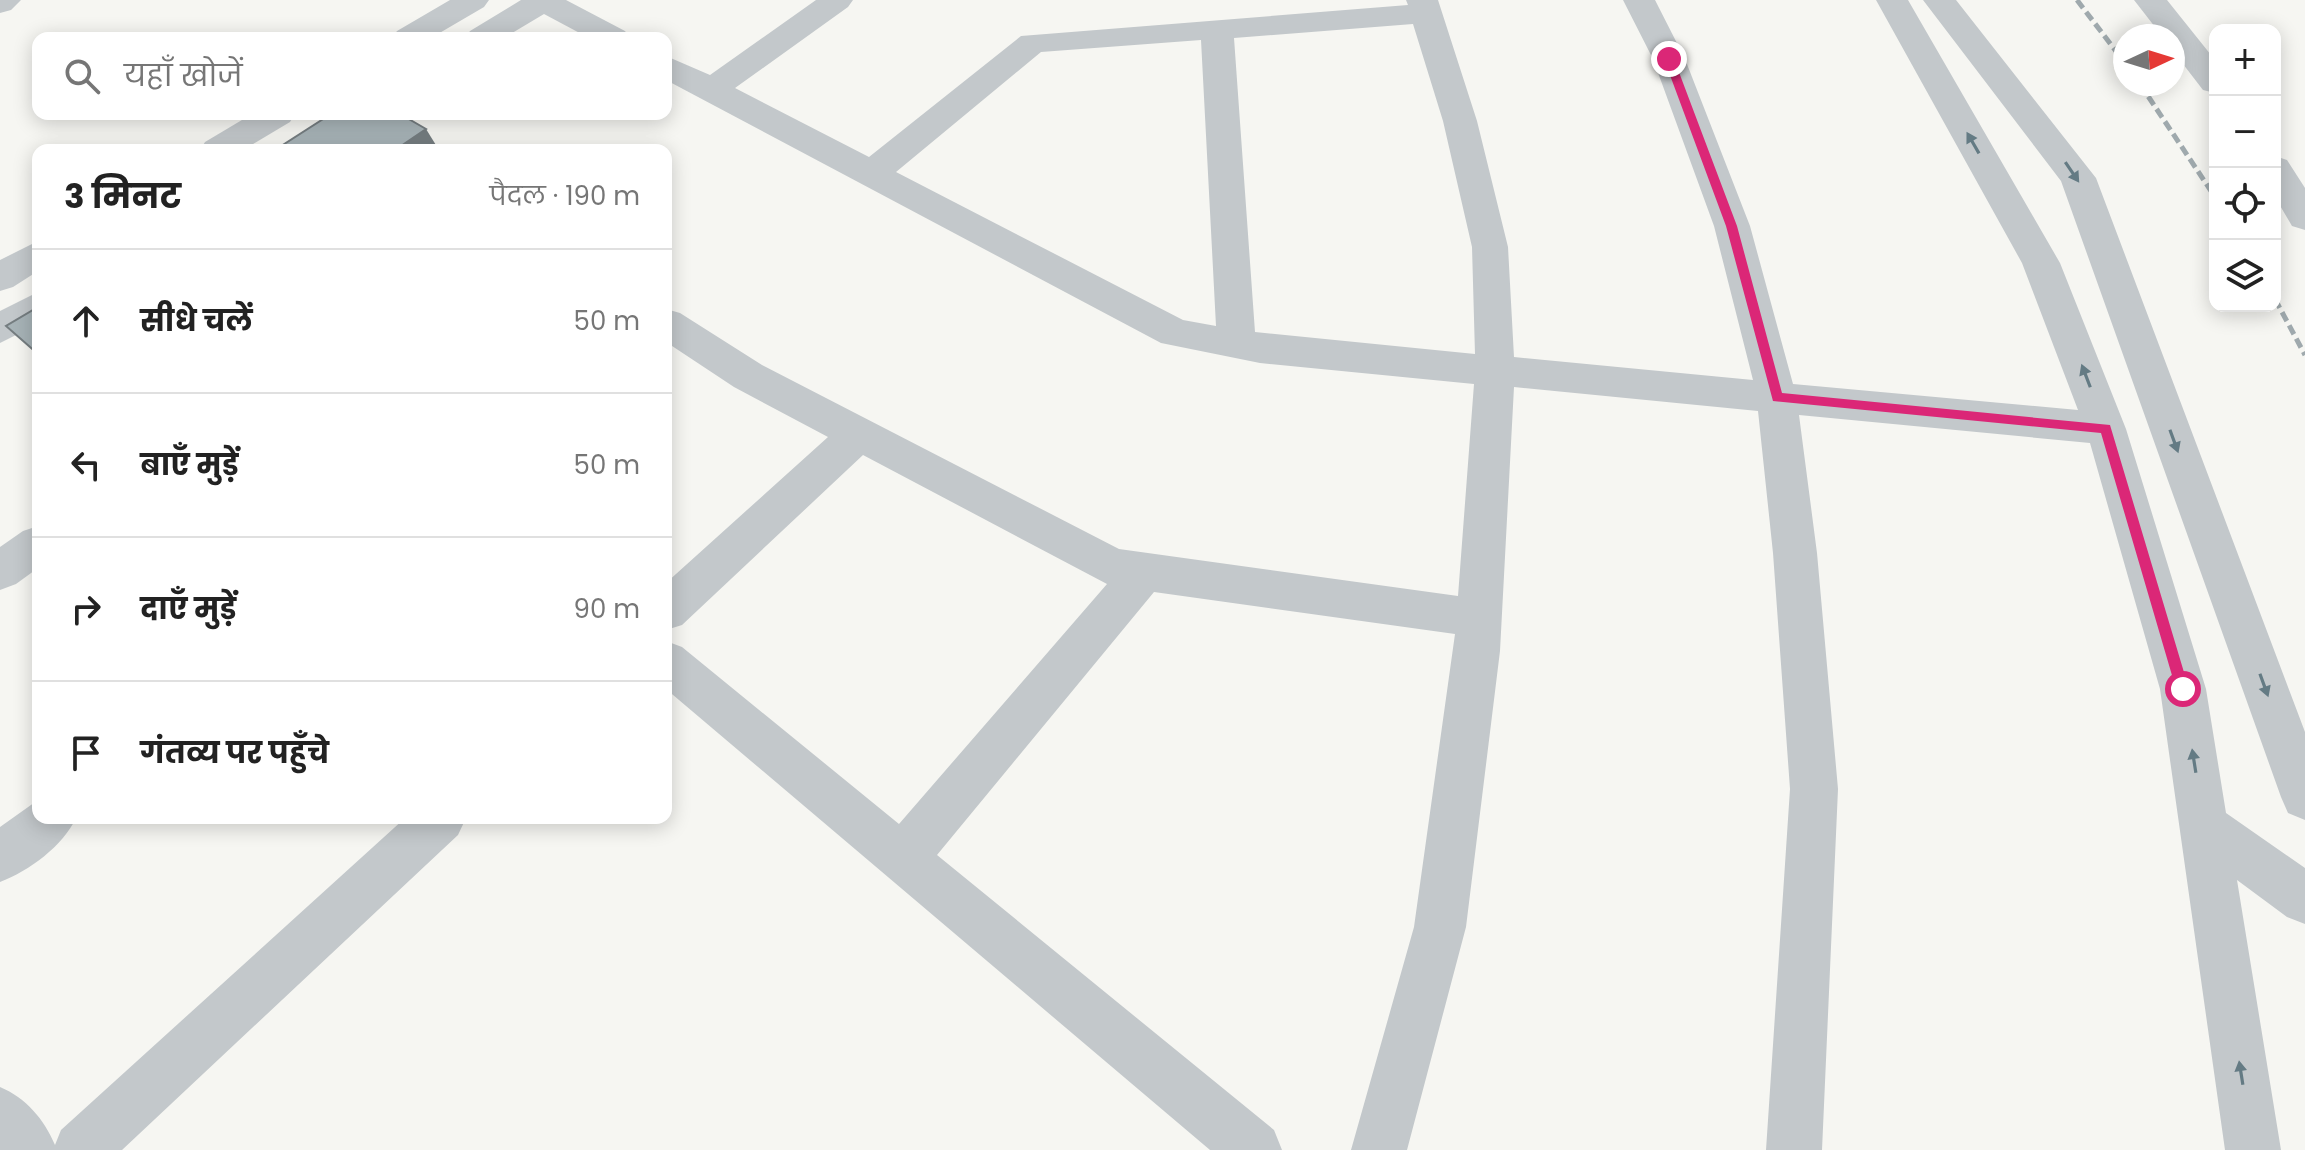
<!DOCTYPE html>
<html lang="hi">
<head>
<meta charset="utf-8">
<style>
  :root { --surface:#fff; --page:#f2f2f2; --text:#222; --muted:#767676; --line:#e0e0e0 }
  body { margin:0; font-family:Poppins,"Noto Sans Devanagari",sans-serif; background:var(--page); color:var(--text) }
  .controls { position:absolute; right:24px; top:24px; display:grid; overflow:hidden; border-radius:16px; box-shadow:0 4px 20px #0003 }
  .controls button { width:72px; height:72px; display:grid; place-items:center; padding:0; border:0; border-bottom:2px solid var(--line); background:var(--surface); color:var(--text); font:40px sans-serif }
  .compass { position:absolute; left:2113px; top:24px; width:72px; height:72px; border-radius:50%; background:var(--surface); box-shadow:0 4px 20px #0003; rotate:86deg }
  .stop { position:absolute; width:24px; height:24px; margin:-18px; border:6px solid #db2777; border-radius:50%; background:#fff }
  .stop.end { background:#db2777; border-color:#fff; box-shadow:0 2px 8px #0008 }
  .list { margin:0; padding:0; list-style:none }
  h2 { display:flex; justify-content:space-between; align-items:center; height:104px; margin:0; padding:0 32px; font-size:34px }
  h2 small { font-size:26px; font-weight:400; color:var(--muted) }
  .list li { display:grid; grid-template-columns:52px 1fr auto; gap:24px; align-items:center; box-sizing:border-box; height:144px; padding:0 32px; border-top:2px solid var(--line) }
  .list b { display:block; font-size:30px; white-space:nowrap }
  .list em { font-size:26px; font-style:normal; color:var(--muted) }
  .icon { flex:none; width:44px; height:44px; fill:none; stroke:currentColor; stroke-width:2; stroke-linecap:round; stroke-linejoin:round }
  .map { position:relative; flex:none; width:2305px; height:1150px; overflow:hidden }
  .search { position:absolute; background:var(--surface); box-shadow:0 4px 20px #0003; left:32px; top:32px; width:640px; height:88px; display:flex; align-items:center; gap:20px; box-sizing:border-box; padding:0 28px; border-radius:16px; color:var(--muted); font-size:30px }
  .panel { position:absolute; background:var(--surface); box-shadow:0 4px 20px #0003; left:32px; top:144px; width:640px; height:680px; border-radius:16px }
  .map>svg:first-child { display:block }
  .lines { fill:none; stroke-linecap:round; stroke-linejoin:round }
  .minor { fill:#c3c8cb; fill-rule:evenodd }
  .rail { stroke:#9fa9ad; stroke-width:5; stroke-dasharray:10 5; stroke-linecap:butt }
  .shaded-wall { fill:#757d80 }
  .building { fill:#a7b3b7; stroke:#757d80; stroke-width:2 }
  .oneway { fill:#647b84 }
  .route { fill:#db2777 }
</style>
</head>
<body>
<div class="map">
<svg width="2305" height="1150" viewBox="0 0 2305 1150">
  <rect width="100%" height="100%" fill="#f6f6f2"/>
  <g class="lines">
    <path class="minor" d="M0 0H21L11 10 0 13Z
      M450 0H489L484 7 431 38H392L397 31Z
      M521 0H566L625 31 630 38H589L544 14 504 38H465L470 31Z
      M816 0H853L848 7 735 88 869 157 1021 36 1408 5 1406 0H1438L1477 121 1508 247 1514 357 1753 380 1714 226 1653 59 1623 0H1655L1685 59 1750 226 1793 384 2078 410 2022 263 1876 0H1908L2060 263 2126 429 2206 689 2226 813 2305 868V924L2287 917 2237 880 2281 1150H2225L2160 689 2090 443 1799 415 1817 553 1838 789 1822 1150H1766L1790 789 1773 553 1758 411 1514 387 1500 651 1466 927 1407 1150H1351L1414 927 1455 634 1154 592 937 855 1274 1130 1282 1150H1210L666 689V641L682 647 899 824 1107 584 863 455 682 625 666 630V583L828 437 734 387 666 342V309L680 313 762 365 1119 549 1458 596 1474 384 1260 363 1161 343 666 80V56L710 75ZM1413 24 1443 121 1472 247 1475 354 1255 332 1234 38ZM1201 40 1216 326 1183 320 896 172 1041 52Z
      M1923 0H1956L2096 178 2305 732V820L2288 813 2281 797 2061 181Z
      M2134 0H2167L2215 60V93L2203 90 2173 51V36H2162Z
      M252 114H295L290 122 243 150H200L205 142Z
      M2275 156 2287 160 2305 188V230L2292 226 2275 197Z
      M38 241V271L13 287 0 291V260Z
      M38 292V324L0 343V311Z
      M38 526V568L16 584 0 590V547L23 531Z
      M38 800V818H76C63 846 29 871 0 882V827Z
      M405 818H466L458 835 122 1150H0V1087C26 1098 44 1119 55 1145L61 1130Z"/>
    <path class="rail" d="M2077 0 2125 63
      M2140 84 2215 197
      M2275 299 2305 355"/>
  </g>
  <path class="shaded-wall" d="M426 129 439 150H395Z"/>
  <path class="building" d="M331 114H400L426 129 395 150H275Z
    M38 307V354L6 326Z"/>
  <defs><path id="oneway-solid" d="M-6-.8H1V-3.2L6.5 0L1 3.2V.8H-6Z" transform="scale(2)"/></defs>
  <g class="oneway">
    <use href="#oneway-solid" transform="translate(1973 143) rotate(-120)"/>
    <use href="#oneway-solid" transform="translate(2072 172) rotate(56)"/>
    <use href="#oneway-solid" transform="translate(2086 376) rotate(-111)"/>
    <use href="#oneway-solid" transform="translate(2174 441) rotate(70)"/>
    <use href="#oneway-solid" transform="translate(2264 685) rotate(70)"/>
    <use href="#oneway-solid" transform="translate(2194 761) rotate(-99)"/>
    <use href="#oneway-solid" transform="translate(2241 1073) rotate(-99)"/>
  </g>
  <path class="route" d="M1669 56 1674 59 1737 226 1782 393 2110 425 2189 689 2187 693H2178L2176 689 2101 433 1773 401 1726 226 1664 59Z"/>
</svg>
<div class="controls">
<button>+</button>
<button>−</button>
<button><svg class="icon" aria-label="locate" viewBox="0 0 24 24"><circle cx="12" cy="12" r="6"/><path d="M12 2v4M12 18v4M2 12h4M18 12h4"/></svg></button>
<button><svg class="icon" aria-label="layers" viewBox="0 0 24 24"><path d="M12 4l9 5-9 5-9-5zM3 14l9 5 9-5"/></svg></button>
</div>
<svg class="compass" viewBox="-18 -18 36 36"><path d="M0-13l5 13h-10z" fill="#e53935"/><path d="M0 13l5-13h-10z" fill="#767676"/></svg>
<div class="stop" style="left:2183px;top:689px"></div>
<div class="stop end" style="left:1669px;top:59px"></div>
<div class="search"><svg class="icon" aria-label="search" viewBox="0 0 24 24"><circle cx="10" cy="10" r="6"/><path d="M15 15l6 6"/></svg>यहाँ खोजें</div>
<section class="panel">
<h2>3 मिनट<small>पैदल · 190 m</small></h2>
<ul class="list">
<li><svg class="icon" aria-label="ahead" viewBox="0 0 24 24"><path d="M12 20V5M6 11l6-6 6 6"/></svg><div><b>सीधे चलें</b></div><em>50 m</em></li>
<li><svg class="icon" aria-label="left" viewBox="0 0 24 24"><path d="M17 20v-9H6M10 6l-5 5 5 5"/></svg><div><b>बाएँ मुड़ें</b></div><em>50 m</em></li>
<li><svg class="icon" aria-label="right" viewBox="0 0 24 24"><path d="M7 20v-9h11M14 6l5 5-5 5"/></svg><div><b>दाएँ मुड़ें</b></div><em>90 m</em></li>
<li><svg class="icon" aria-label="arrive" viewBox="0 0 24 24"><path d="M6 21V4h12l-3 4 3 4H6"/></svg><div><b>गंतव्य पर पहुँचे</b></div></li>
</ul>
</section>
</div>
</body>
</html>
